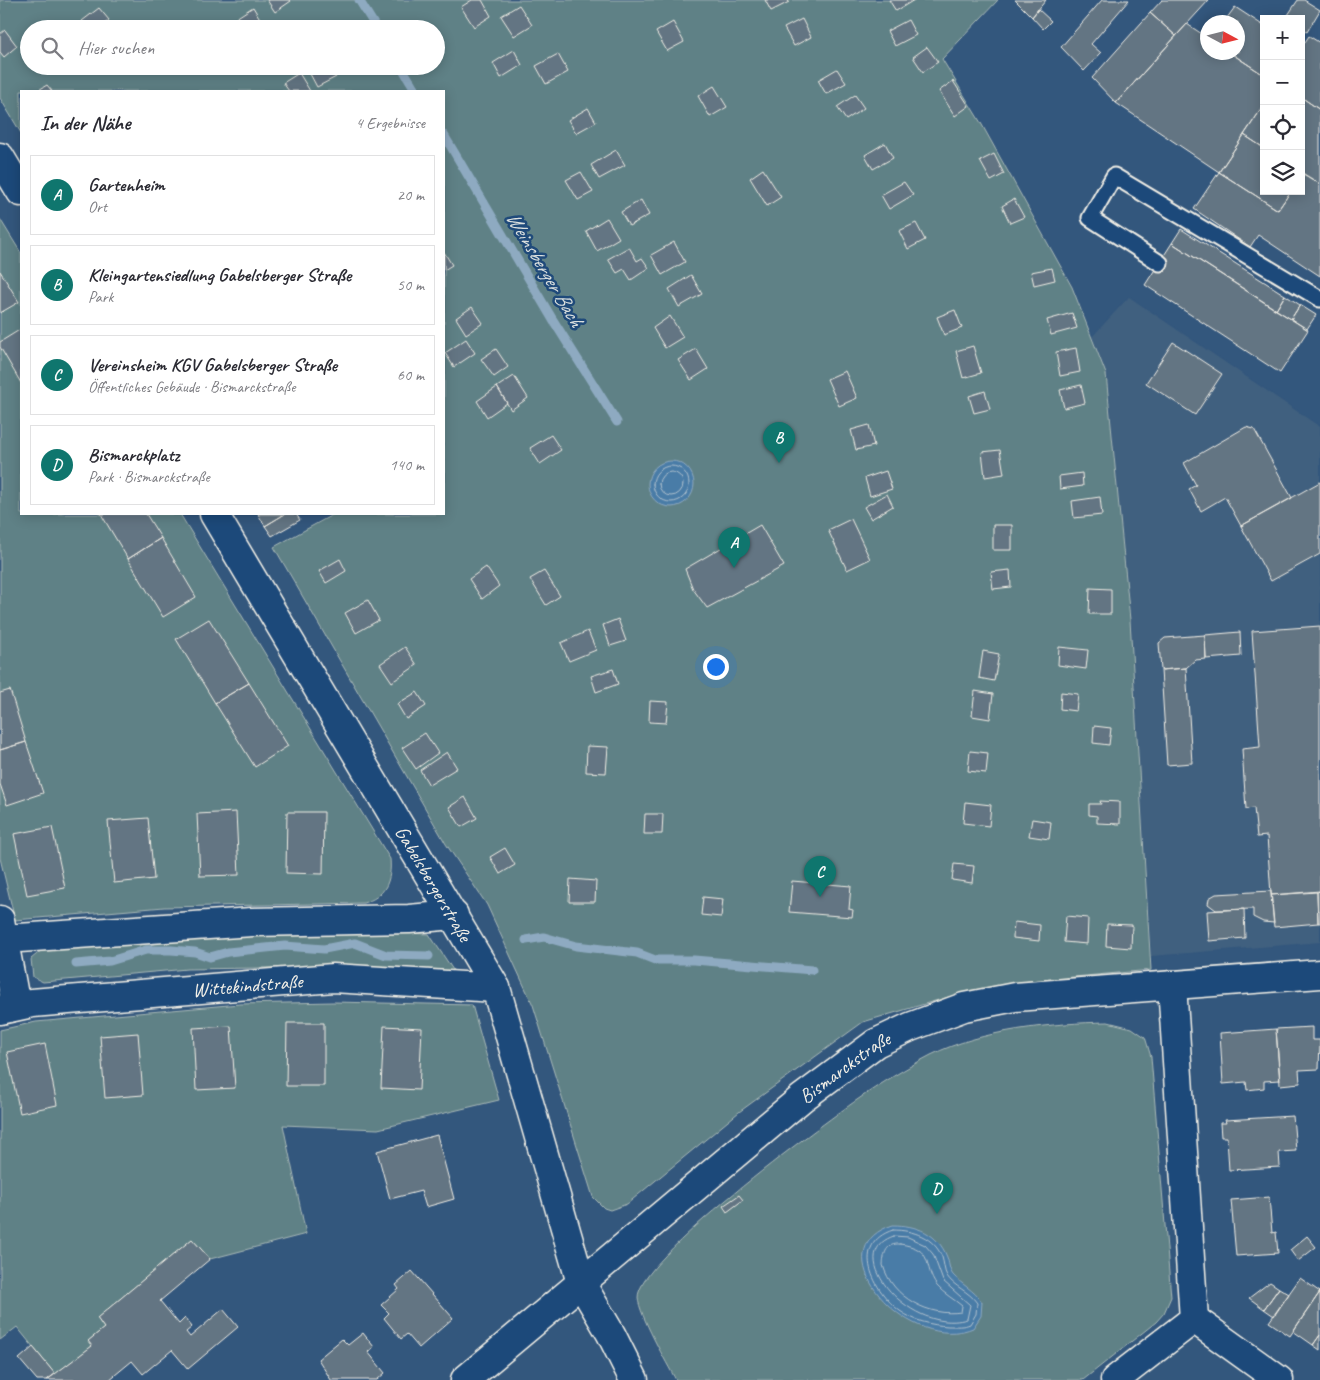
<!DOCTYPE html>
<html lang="de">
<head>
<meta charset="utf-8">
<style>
  :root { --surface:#fff; --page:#f7f7f7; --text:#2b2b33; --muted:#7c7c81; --line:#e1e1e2; --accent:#0f766e }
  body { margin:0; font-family:Caveat,sans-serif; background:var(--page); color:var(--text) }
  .controls { position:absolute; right:15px; top:15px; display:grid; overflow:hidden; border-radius:0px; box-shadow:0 2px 12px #0003 }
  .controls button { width:45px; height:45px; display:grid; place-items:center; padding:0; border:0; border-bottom:1px solid var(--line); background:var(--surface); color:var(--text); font:25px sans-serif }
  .compass { position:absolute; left:1200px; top:15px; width:45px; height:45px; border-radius:50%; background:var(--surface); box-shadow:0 2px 12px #0003; rotate:97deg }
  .you { position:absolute; left:715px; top:666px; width:18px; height:18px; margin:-12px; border:4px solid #fff; border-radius:50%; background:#1a73e8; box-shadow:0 0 0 8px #1a73e833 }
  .badge { display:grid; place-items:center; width:32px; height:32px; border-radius:50%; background:var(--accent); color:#fff; font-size:16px; font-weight:700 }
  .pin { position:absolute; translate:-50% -41px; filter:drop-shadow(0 1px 2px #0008) }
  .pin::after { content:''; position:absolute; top:26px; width:18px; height:15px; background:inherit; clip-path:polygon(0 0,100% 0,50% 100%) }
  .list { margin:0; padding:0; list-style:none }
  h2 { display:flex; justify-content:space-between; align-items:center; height:65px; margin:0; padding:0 20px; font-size:21px }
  h2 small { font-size:16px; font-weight:400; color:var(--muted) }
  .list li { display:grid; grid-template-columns:32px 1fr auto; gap:15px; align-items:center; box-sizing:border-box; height:80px; margin:0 10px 10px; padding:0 10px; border:1px solid var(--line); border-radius:0px }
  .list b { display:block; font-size:19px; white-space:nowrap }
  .list p { margin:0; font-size:16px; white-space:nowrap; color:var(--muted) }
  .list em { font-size:16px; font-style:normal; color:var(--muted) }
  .icon { flex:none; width:28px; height:28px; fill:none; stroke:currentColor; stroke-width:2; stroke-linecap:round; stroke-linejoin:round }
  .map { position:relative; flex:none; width:1320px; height:1380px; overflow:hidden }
  .search { position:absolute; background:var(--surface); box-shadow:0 2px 12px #0003; left:20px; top:20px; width:425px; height:55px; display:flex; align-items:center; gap:12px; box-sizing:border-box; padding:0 18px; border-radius:28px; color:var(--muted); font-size:19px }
  .panel { position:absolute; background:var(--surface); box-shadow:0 2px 12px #0003; left:20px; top:90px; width:425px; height:425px; border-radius:0px }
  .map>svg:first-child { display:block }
  .built { fill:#41607f }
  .green { fill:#5f8186; stroke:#aab9b7; fill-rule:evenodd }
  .water { fill:#4a7ba7; stroke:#8eaac1 }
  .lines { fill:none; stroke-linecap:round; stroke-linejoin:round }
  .shore { stroke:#b0c2ce; stroke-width:1 }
  .stream { stroke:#8eaac1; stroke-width:9 }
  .building { fill:#637483; stroke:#f4f1e8 }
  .lane-casing { stroke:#f4f1e8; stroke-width:19 }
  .street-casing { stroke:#f4f1e8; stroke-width:31 }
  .secondary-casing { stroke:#f4f1e8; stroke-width:31 }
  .lane { stroke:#1f4a7a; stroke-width:15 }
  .street { stroke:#1f4a7a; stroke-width:28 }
  .secondary { stroke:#1f4a7a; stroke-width:28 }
  .labels { text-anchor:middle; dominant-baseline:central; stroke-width:5; stroke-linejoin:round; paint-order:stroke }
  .street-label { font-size:20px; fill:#f4f1e8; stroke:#1f4a7a }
  .water-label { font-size:21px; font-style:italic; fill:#dadfde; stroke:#1f4a7a }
</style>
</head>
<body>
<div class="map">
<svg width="1320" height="1380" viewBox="0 0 1320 1380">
  <rect width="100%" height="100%" fill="#33577d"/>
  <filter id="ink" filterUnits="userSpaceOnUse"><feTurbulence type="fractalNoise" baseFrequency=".02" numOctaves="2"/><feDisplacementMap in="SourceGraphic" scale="10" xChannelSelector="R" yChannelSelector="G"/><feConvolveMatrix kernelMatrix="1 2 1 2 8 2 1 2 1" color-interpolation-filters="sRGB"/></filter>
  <g filter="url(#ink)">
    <path class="built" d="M1129 297 1320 427V942L1151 956 1130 620 1112 433 1106 374 1092 337Z"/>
    <path class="green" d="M0 0H998L942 59 981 123 1072 287 1106 374 1130 620 1151 970 1029 981 969 991 863 1022 739 1112 627 1204 610 1210 604 1208 593 1197 533 1005 487 905 446 844 274 547 334 514H444V91H21V133L0 98ZM29 29H436V66H29Z
      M0 219 21 253V514H180L390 859C392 881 385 897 363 903L164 907 15 920 0 858Z
      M305 929 429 934 455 973 331 967 187 969 43 982 33 977 31 959 43 949Z
      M334 1002 472 1005 499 1100 378 1129 283 1125 306 1234 210 1259 192 1239 97 1318 104 1328 88 1341 92 1346 55 1374 17 1327 0 1340V1030L36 1022 240 1004Z
      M1108 1022 1132 1028 1145 1037 1151 1057 1171 1297 1164 1313 1156 1322 1083 1380H676C667 1364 639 1314 638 1298 636 1260 821 1125 857 1100 880 1084 906 1068 931 1055 981 1030 1053 1023 1108 1022Z"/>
    <path class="water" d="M648 484a23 23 0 1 1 46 0a23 23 0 1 1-46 0Z
      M893 1225C916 1225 938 1233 947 1257 949 1262 949 1270 953 1275 962 1285 974 1290 982 1302L981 1316 973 1328C907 1355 816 1249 893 1225Z"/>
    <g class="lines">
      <path class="shore" d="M653 484a18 18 0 1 1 36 0a18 18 0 1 1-36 0Z
        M659 484a12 12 0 1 1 24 0a12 12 0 1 1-24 0Z
        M893 1230C913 1230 934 1237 942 1257 944 1263 944 1271 947 1276 954 1287 969 1291 977 1303L976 1314 970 1324C963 1327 956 1326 948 1326 931 1325 914 1321 900 1311 874 1292 849 1244 893 1230Z
        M894 1236 908 1237 925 1245 933 1254 943 1281 970 1305 967 1319C911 1336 840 1253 894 1236Z
        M900 1244C936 1249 922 1266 937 1286 944 1294 954 1299 962 1306L961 1312C930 1317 892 1298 883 1265 884 1253 886 1243 900 1244Z"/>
      <path class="stream" d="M359 0 377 29
        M401 66 416 91
        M444 135 553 320 617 422
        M526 940 544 937 576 946 637 953 655 960H694L812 970
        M76 964 110 961 146 950H171L195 952 210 957 228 952 285 946 324 949 355 943 386 955 429 956"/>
    </g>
    <path class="building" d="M267 0H290L291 1 275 12Z
      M472 0H482L491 16 474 27 461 7Z
      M765 0H788L789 2 771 11Z
      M889 0H914L896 11Z
      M1015 0H1046L1032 17Z
      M1102 0H1129L1091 44 1101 53 1084 71 1061 47Z
      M1162 0H1209L1176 36 1150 13Z
      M1298 0H1304L1320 10 1307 32 1301 28V19L1286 18Z
      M519 5 532 25 514 36 501 16Z
      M253 7 262 22 251 29H243L236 18Z
      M1235 7 1264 26V75L1229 52H1238V22H1224Z
      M99 8 109 20 99 29H88L82 21Z
      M1038 9 1051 21 1043 29 1032 17Z
      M1150 13 1176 36 1116 103 1092 78Z
      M802 19 811 37 794 46 784 28Z
      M908 20 916 35 895 46 887 31Z
      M673 22 684 42 667 51 656 32Z
      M1187 24 1208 38V52H1229L1264 75V105L1219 172 1116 103Z
      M5 30 17 46 4 57 0 52V34Z
      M1309 36 1320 43V110L1301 97V48Z
      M927 47 938 62 923 72 913 57Z
      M514 50 522 65 501 78 493 63Z
      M558 54 568 72 546 84 536 66Z
      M319 66H330L336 77 317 87 309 72Z
      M837 69 846 83 826 94 818 80Z
      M299 73 310 91H289L283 83Z
      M953 81 969 106 955 116 939 91Z
      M47 85 52 91H37Z
      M714 86 727 107 710 117 698 96Z
      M855 95 864 108 846 120 837 107Z
      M1301 97 1320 110V184L1301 172Z
      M1264 105V148L1244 135Z
      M588 108 596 122 576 133 568 120Z
      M1244 135 1264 148V191H1291L1278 210 1219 172Z
      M885 143 893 158 873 169 865 155Z
      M616 150 625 165 599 179 591 165Z
      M994 154 1004 174 991 181 980 161Z
      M763 169 781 197 767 206 750 178Z
      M581 172 593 192 578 200 566 180Z
      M1219 172 1278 210 1291 191H1301L1303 174 1320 184V276L1258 235 1250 247 1194 209Z
      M904 182 913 195 889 209 881 195Z
      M1014 199 1024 217 1010 223 1002 206Z
      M641 200 649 215 629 226 621 212Z
      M607 218 619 238 597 251 586 231Z
      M916 223 925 240 908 249 899 231Z
      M1181 229 1285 295 1276 310 1172 243Z
      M674 242 685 262 662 275 651 255Z
      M1172 243 1308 330 1280 373 1145 285Z
      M629 247 637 261 642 258 649 268 631 280 624 269 617 273 608 259Z
      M444 252 452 265 444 270Z
      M1052 268 1055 280 1034 285 1031 272Z
      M0 271 19 302 0 313Z
      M691 275 702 294 679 307 669 289Z
      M1285 295 1300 305 1291 319 1276 310Z
      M1300 305 1316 315 1307 329 1291 319Z
      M472 307 483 323 466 334 456 318Z
      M955 310 962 328 944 335 937 317Z
      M1072 313 1077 328 1051 335 1047 320Z
      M670 316 683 337 665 348 653 328Z
      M21 329V383L0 347V342Z
      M466 339 475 353 454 367 445 353Z
      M1173 342 1222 374 1195 415 1146 383Z
      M973 346 981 373 963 378 956 351Z
      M1076 348 1080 372 1060 376 1056 352Z
      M496 349 508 367 494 377 481 359Z
      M696 349 708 369 691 380 678 360Z
      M845 371 857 398 839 406 827 379Z
      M514 376 528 398 511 410 497 387Z
      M1081 385 1085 403 1064 408 1060 390Z
      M497 387 507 403 487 417 477 401Z
      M985 391 990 409 974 413 969 396Z
      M869 425 874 446 856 450 851 430Z
      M1246 427 1254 429 1292 498 1241 526 1225 497 1201 511 1189 489 1196 485 1184 463Z
      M551 435 561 450 540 464 530 448Z
      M1000 450 1004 474 985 477 982 452Z
      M886 471 892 489 870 496 865 478Z
      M1082 473 1083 486 1060 489 1059 476Z
      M1320 482V554L1271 581 1241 526Z
      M887 494 893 506 871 519 864 507Z
      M1100 497 1102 515 1074 518 1072 501Z
      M101 514H146L161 538 128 559Z
      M258 514H285L265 526Z
      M285 514H296L300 520 272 536 265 526Z
      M851 519 870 559 847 570 828 530Z
      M760 525 784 566 707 608 693 589 685 569Z
      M993 525H1012V550H993Z
      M161 538 196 597 163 617 128 559Z
      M340 559 346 571 326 583 319 571Z
      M486 567 499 586 482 599 469 579Z
      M1010 570 1011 587 993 589 991 572Z
      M544 571 560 596 546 605 530 579Z
      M1090 588 1111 589V614H1089Z
      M368 600 379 620 356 633 345 613Z
      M209 619 249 683 215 703 176 639Z
      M618 619 626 641 610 646 603 625Z
      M1320 626V891L1271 895 1267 836 1257 837 1254 808 1246 809 1242 749 1260 747 1252 631Z
      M588 631 596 650 569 661 561 643Z
      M1240 632 1241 656 1206 659 1205 635Z
      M1205 635 1206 659 1195 660 1186 668 1161 670 1159 643 1165 638Z
      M405 647 417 665 392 682 380 664Z
      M1059 647 1088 650 1086 669 1058 665Z
      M983 651 999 654 994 681 979 678Z
      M1186 668 1192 763 1167 765 1161 670Z
      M613 669 618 684 596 692 591 676Z
      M249 683 288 746 255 767 215 703Z
      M10 690 26 742 0 750V693Z
      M975 691 993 694 990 719 972 716Z
      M417 692 426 706 406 719 397 704Z
      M1061 692 1078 694 1076 711 1060 709Z
      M650 701 668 702 666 723 649 722Z
      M1094 726 1111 728 1109 745 1093 743Z
      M425 733 438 753 416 769 402 748Z
      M26 742 43 793 7 805 0 784V750Z
      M587 746 608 747 606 773 586 772Z
      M970 751 988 753 986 773 968 771Z
      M447 752 457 768 429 785 420 770Z
      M465 797 477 818 461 827 449 807Z
      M1100 801 1120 802V824L1097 823V816L1089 815V804H1101Z
      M965 802 991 805 989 826 963 823Z
      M236 812 239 875 200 876 197 814Z
      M287 812H324L323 874 286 873Z
      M645 814H663L662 834H644Z
      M148 818 154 879 114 883 108 821Z
      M1032 819 1051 822 1049 839 1029 836Z
      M52 827 65 888 27 895 14 834Z
      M505 848 515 865 500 874 490 857Z
      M954 864 974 866 972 883 952 880Z
      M570 879 596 881 595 902H569Z
      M792 881 851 886 849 909 853 910 852 917 789 912Z
      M1271 891 1274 923 1263 922 1253 917V909L1216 910 1208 904 1209 898 1216 894Z
      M1320 891V923H1318L1317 892Z
      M1317 892 1318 923 1274 927 1271 895Z
      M703 897 723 899 721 917 701 915Z
      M1244 909 1245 938 1209 941 1207 911Z
      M1066 916 1088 918 1087 944 1064 942Z
      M1014 922 1040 925 1039 941 1013 938Z
      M1107 924 1132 925 1131 948 1106 946Z
      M287 1023H324V1086H286Z
      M231 1026 235 1088 196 1090 193 1028Z
      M384 1026 422 1028 419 1090 381 1088Z
      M1312 1027V1040H1320L1319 1069 1299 1070 1300 1083 1280 1085 1276 1029Z
      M1276 1029 1280 1080 1264 1081V1088L1247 1090 1246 1082 1223 1084 1220 1033Z
      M138 1033 143 1095 105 1098 100 1036Z
      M45 1044 57 1105 20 1113 7 1052Z
      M1293 1116 1296 1151 1279 1152 1280 1167 1229 1170 1227 1137H1221L1220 1123H1226L1225 1120Z
      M437 1135 454 1199 426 1207 421 1191 390 1199 377 1151Z
      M739 1195 743 1200 727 1212 723 1206Z
      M1269 1197 1272 1233 1276 1232 1278 1253 1236 1256 1231 1200Z
      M1307 1236 1316 1247 1298 1261 1290 1250Z
      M192 1239 210 1259 160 1301 179 1324 185 1318 192 1327 186 1332 190 1337 223 1309 238 1327 188 1369 172 1350 143 1374 132 1361 109 1380H47L92 1346 88 1341 104 1328 97 1318Z
      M412 1271 453 1318 419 1348 407 1334 401 1339 384 1318 389 1313 381 1305 399 1289 396 1285Z
      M1300 1278 1320 1292 1290 1336 1269 1322Z
      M1270 1282 1279 1288 1264 1309 1249 1298Z
      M1279 1288 1289 1294 1274 1316 1264 1309Z
      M1320 1292V1335L1313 1345 1293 1331Z
      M363 1333 374 1347 368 1352 385 1373 377 1380H331L318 1359 342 1339 348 1345Z
      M1320 1335V1350L1313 1345Z
      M33 1347 55 1374 47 1380H37L19 1359Z"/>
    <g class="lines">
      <g class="lane-casing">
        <path id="lane" d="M1160 263 1090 218 1114 176 1320 299"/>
      </g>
      <g class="street-casing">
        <g id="street">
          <path d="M0 157 21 192"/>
          <path id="s1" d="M214 514 496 988 581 1283 611 1334 634 1380"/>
          <path d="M0 920 16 1006"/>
          <path d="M0 941 19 938 252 922 409 919 454 915"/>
          <path id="s2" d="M0 1010 32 1003 333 978 496 988"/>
          <path d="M1194 1319 1279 1380"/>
          <path d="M1115 1380 1194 1319 1172 985"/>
        </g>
      </g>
      <g class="secondary-casing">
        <g id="secondary">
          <path id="s3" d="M465 1380 802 1098 876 1043 910 1027 964 1007 1015 997 1320 974"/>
        </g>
      </g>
      <use href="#lane" class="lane"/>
      <use href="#street" class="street"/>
      <use href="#secondary" class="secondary"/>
    </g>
  </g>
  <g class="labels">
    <g class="street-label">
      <text stroke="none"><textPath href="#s1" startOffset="430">Gabelsbergerstraße</textPath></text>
      <text stroke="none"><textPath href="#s2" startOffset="249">Wittekindstraße</textPath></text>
      <text stroke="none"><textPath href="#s3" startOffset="492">Bismarckstraße</textPath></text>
    </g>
    <g class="water-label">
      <text transform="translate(545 269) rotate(59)">Weinsberger Bach</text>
    </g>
  </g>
</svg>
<div class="controls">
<button>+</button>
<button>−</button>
<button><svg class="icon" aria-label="locate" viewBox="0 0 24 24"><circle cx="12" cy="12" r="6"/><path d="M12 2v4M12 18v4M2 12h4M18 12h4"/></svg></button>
<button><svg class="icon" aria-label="layers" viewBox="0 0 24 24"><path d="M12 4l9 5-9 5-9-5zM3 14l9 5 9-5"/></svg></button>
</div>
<svg class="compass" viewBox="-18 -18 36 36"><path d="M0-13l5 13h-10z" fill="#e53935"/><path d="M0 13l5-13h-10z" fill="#7c7c81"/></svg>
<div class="you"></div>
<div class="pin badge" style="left:734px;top:568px">A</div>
<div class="pin badge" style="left:779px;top:463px">B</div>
<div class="pin badge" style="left:820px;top:897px">C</div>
<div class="pin badge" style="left:937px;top:1214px">D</div>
<div class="search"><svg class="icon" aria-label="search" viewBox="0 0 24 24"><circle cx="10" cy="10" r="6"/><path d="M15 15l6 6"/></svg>Hier suchen</div>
<section class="panel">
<h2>In der Nähe<small>4 Ergebnisse</small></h2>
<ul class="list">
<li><span class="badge">A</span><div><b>Gartenheim</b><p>Ort</p></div><em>20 m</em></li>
<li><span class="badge">B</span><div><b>Kleingartensiedlung Gabelsberger Straße</b><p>Park</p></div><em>50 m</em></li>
<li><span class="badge">C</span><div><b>Vereinsheim KGV Gabelsberger Straße</b><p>Öffentliches Gebäude · Bismarckstraße</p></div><em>60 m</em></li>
<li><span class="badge">D</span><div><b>Bismarckplatz</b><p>Park · Bismarckstraße</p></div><em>140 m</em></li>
</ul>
</section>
</div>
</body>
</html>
